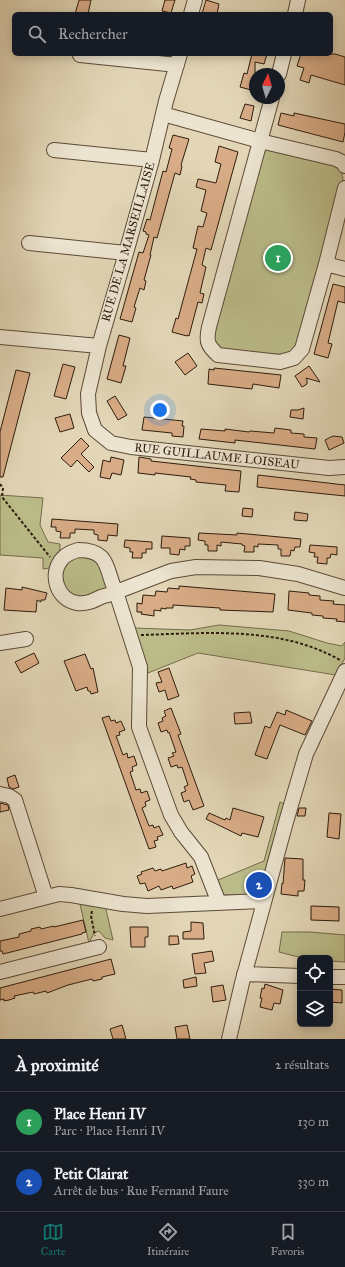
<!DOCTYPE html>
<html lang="fr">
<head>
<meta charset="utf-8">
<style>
  :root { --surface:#171b24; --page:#242831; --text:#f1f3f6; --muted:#9ea1a6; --line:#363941; --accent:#0f766e }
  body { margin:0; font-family:"IM FELL Great Primer",serif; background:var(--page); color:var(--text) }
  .controls { position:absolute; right:12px; bottom:12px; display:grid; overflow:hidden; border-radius:6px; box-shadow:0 2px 10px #0003 }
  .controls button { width:36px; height:36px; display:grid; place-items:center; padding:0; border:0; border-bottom:1px solid var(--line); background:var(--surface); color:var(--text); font:20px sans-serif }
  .compass { position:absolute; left:249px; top:68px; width:36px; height:36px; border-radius:50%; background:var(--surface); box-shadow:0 2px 10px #0003; rotate:5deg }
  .you { position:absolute; left:160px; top:410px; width:14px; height:14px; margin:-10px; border:3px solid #fff; border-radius:50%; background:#1a73e8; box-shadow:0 0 0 6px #1a73e833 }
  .badge { display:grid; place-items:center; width:26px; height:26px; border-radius:50%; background:var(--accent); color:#fff; font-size:13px; font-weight:700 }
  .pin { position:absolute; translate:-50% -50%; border:2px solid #fff; box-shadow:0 1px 4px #0006 }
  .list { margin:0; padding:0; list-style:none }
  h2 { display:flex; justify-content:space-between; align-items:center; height:52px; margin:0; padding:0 16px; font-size:17px }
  h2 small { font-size:13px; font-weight:400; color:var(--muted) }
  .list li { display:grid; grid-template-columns:26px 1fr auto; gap:12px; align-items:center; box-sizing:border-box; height:60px; padding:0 16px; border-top:1px solid var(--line) }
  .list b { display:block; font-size:15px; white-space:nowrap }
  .list p { margin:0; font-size:13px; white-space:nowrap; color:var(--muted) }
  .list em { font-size:13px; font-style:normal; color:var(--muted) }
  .icon { flex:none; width:22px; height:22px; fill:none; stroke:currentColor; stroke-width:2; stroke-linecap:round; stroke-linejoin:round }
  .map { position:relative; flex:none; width:345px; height:1039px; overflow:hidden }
  .search { position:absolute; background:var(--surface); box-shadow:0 2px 10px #0003; left:12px; right:12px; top:12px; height:44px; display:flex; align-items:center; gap:10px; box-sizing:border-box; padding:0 14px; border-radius:6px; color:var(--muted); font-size:15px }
  .sheet { height:172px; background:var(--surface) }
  nav { display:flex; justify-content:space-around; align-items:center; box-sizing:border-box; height:56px; border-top:1px solid var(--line); background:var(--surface); font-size:11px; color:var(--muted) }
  nav a { display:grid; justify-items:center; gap:2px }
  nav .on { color:var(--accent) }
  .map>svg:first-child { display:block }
  .green { fill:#bbbc89; stroke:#756c4b }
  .building { fill:#d8ac86; stroke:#2f1c0d }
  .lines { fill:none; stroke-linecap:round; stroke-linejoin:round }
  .minor-casing { stroke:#5c4a37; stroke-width:16 }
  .path { stroke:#2f1c0d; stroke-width:2; stroke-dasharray:3 2; stroke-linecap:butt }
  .minor { stroke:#ece4d0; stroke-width:14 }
  .labels { text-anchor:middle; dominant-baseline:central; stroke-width:3; stroke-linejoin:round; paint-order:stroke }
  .street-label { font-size:12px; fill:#2f1c0d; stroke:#ece4d0 }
</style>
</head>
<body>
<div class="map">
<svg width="345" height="1039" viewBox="0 0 345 1039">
  <rect width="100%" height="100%" fill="#e2d6b6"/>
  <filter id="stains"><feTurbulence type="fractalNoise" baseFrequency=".005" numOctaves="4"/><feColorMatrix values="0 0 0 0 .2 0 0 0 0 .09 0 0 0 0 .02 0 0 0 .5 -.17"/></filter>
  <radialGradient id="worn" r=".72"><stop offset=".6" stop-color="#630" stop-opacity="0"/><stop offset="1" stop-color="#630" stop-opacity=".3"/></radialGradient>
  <path class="green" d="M267 147 337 165 341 171 343 179 299 349 283 359 220 350 213 337 262 153Z
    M0 495 43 498 40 525 48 542 60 544V554L50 568 43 569V558L0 555Z
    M72 555 97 560 109 588 81 599 66 593 60 567Z
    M219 625 289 631 327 643 342 646 345 642V658L336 675 198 653 148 673 134 628 190 630Z
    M280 802 284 804 260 892 256 895H225L223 894 218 880 264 861Z
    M79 900 105 905 113 940 105 938 99 931 94 933 89 943Z
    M282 932H310L345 935V962L330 961V958H302L279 952Z"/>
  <path class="building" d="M79 0H91L88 14H75Z
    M165 0H175L171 13 162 11Z
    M206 0 219 4 217 14H202Z
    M252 54H267L264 64 255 62V91L240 87 244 73 247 74Z
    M301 54H335L345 57V85L311 75 309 83 300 80 304 68 297 66Z
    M245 104 254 106 251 121 240 118Z
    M281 113 294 116V113L345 124V132L343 142 278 125Z
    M173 135 189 139 181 165 182 166 180 175 175 173 157 238 154 237 150 255H151L144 280 146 281 144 290 140 288 134 307 136 308 132 322 120 319 139 252 143 253 149 235 146 234V232L143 231 147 219 150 220 163 171 166 172 172 149 169 148Z
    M219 146 238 152 211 250 206 248 202 265 206 267 200 293 204 294 202 303 198 302 189 336 187 335V336L172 332 176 318 178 319 197 249 193 248 198 226 203 227 207 213 201 211 206 190 196 187 198 179 216 183 221 164 215 162Z
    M333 284 345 287V303L338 301 328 343 332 344 328 358 314 354Z
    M119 335 130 338 123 366H126L121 383 107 379Z
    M188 353 197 366 185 375 175 362Z
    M63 364 75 367 66 399 54 396Z
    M309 366 320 382 306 378 307 380V384L302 387 295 376Z
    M214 368 281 375 279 388 253 384 252 389 208 384 209 369 214 370Z
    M16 370 30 373 3 477H0V432Z
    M115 396 127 415 118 420 107 401Z
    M304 408 303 419 290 417 291 410H298Z
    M70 414 74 428 60 432 55 418Z
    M144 417 183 421 182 426H184L183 437 172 436V433L142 430Z
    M275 428 291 430V433L304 434V437L317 438 315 449 235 440V443L199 439 201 429 225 431V429L249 432 250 431 274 433Z
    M333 436 342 437 344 443 329 450 325 440Z
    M81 438 89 446 81 454 94 467 89 472 77 460 71 467 61 458Z
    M111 457 124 460 121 475 112 473 110 479 100 477 103 460 110 462Z
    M139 457 151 459V461L241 471 239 492 225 491 226 485 196 482V480L190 479 191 477 155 473V475L138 473Z
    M258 475 345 485V496L257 487Z
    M243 508 253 509 252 517 242 516Z
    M295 512 308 514 307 521 294 520Z
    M52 519 118 524 117 536 108 535 107 541 98 540V535L94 534V530L75 529V533H70V538H60L61 532 56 531V527H51Z
    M199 533 237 535V533L301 539 300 547H295L294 551 291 550 290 556H281V549H278V545L258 544V547L254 546V552H244L245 546 242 545V544L221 542V546L217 545V551H208V545H205V541L198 540Z
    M162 536 190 538V546H185V550L180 549 179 555 170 554V548H161Z
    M125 540 152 542V549H146V553H142V558H132L133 552H130V548L124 547Z
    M310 545 337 547V555L331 554 330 558H327V564L317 563 318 557H314L315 553 309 552Z
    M179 586 275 594 273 612 220 610V608L173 605V608H166V609L161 608V611L154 610V616L141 614 142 612H137V603L142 604 143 595 155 596 156 591 167 592 168 588 179 589Z
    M22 587 47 593 45 600H41V602L37 600 36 612 4 610 6 588 22 590Z
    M289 591 309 593V595L320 596V600L334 601 333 604 345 605V622L336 621 337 619 323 618V616L312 615V613L288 610Z
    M34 653 39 663 21 673 15 662Z
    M85 654 91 669 93 668 98 692 91 694 90 691H88L87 687 76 691 64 661Z
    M169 668 179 696 168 700 165 690 159 692 156 683 162 682 158 672Z
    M171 708 181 734 178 735 204 806 193 810 189 800 184 802 181 793 186 791 184 787 188 785 182 767 178 768 177 765 171 767 168 758 174 756 172 753 176 752 169 732 168 733 167 730 161 732 158 723 163 721 162 718 166 716 164 711Z
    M286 710 312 721 305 735 280 725 267 759 255 755 265 726 270 728 277 712 285 715Z
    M250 712 252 723 235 724 234 713Z
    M109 716 111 721 115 720 116 723 121 721 125 730 119 732 120 735 116 736 123 755 127 753 128 758 134 756 137 765 132 767 133 771 130 772 136 790 140 789 141 793 147 791 150 800 145 802 146 806 142 808 149 826 153 825 154 828 159 826 163 835 157 837 158 840 154 841 156 847 149 849 102 718Z
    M15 775 19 787 13 789 9 787 7 778Z
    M0 803 8 805 9 810 0 812Z
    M233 808 264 817 258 837 242 833 241 836 206 819 209 813 225 820 226 818 230 820Z
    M299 808H306L305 816H297Z
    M329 813 341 814 339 839 327 837Z
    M285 858 303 859V880H305L304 891H298V896L281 894 282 883 283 884Z
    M186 863 187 868 192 866 195 874 191 876 193 882 173 889 172 886 161 890 159 886 148 891 145 883 140 884 137 876 142 874 141 872 153 868 155 871 161 869 162 871Z
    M311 906 339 907V921L311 920Z
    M83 920 86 932 82 933V934L3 954 2 951H0V941L19 937V934L31 931V929L40 927 41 929 54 926V927Z
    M191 922 203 923 204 939H183V932L191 931Z
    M130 927H148V937H145V947H131Z
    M169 936H178L179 944 169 945Z
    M212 951 214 961 204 963 206 973 195 974 192 954Z
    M111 959 115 974 102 977V979L93 981 92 979 68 985 47 993 46 991 34 994 33 992 14 996 15 998 9 1000 4 1001V999L0 1000V988Z
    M196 977 197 986 184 988 183 980Z
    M265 984 283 990 280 1004 274 1003 272 1010 260 1007 262 998H260L262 988 264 989Z
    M223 985 226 1000 213 1002 211 987Z
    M330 989 342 990V1003L330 1002Z
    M122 1025 126 1039H113L110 1029Z
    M187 1025 190 1039H177L175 1027Z"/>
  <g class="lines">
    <g class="minor-casing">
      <path id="minor" d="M191 14 195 0
        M295 14 298 0
        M180 54 166 101 152 160 126 253 99 346 88 394 89 413 95 430 111 443 131 447 329 468 345 467
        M80 55 177 65
        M279 74 284 54
        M272 98 209 327C206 341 207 345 218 355L280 362 294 358 302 349 326 264 345 188
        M163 114 260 141 336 159 344 163 345 166
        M54 150 152 160
        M29 243 126 253
        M326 264 345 269
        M0 337 99 346
        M78 550C111 550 105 570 116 592 111 595 106 595 101 597 93 601 87 604 77 603 57 600 49 574 62 559 66 554 72 552 78 550Z
        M0 643 26 639
        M0 794 9 796 15 800 46 897
        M219 903 201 857 181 832 171 815 139 727 140 667 116 592 171 571 196 567 259 568 298 574 345 588
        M0 909 59 894 71 895 123 904 147 906 264 901
        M0 972 99 947
        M244 974 300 976
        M330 977H345
        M229 1039 242 983 286 822 306 754 345 671"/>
    </g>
    <path class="path" d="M0 484 3 488 2 497 50 557
      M141 635C208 633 280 626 340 660
      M92 911 91 916 95 936"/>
    <use href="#minor" class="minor"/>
  </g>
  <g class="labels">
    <g class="street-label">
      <text transform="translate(128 242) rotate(-74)">RUE DE LA MARSEILLAISE</text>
      <text transform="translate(217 456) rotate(6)">RUE GUILLAUME LOISEAU</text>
    </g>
  </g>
  <rect width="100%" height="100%" filter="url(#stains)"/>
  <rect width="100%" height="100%" fill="url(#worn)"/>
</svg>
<div class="controls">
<button><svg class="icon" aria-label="locate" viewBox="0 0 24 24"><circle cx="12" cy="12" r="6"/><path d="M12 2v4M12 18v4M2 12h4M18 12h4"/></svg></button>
<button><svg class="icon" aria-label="layers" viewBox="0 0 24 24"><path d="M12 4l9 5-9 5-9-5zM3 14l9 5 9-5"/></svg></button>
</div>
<svg class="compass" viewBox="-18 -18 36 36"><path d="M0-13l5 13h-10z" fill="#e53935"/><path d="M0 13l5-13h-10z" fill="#9ea1a6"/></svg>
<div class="you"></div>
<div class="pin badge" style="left:278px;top:258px;background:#2e9e5b">1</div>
<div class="pin badge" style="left:259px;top:885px;background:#1a4fb4">2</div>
<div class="search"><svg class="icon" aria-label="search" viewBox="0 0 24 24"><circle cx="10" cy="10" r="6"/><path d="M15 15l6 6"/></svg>Rechercher</div>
</div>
<section class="sheet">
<h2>À proximité<small>2 résultats</small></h2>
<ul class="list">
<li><span class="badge" style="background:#2e9e5b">1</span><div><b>Place Henri IV</b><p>Parc · Place Henri IV</p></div><em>130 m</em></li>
<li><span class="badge" style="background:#1a4fb4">2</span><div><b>Petit Clairat</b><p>Arrêt de bus · Rue Fernand Faure</p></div><em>330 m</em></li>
</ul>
</section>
<nav>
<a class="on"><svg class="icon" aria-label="map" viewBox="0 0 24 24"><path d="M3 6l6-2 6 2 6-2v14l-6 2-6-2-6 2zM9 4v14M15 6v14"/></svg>Carte</a>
<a><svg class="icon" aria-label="directions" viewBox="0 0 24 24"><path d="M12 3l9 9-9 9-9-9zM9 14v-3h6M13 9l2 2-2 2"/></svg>Itinéraire</a>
<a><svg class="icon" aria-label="saved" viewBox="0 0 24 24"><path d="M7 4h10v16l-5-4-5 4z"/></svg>Favoris</a>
</nav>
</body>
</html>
